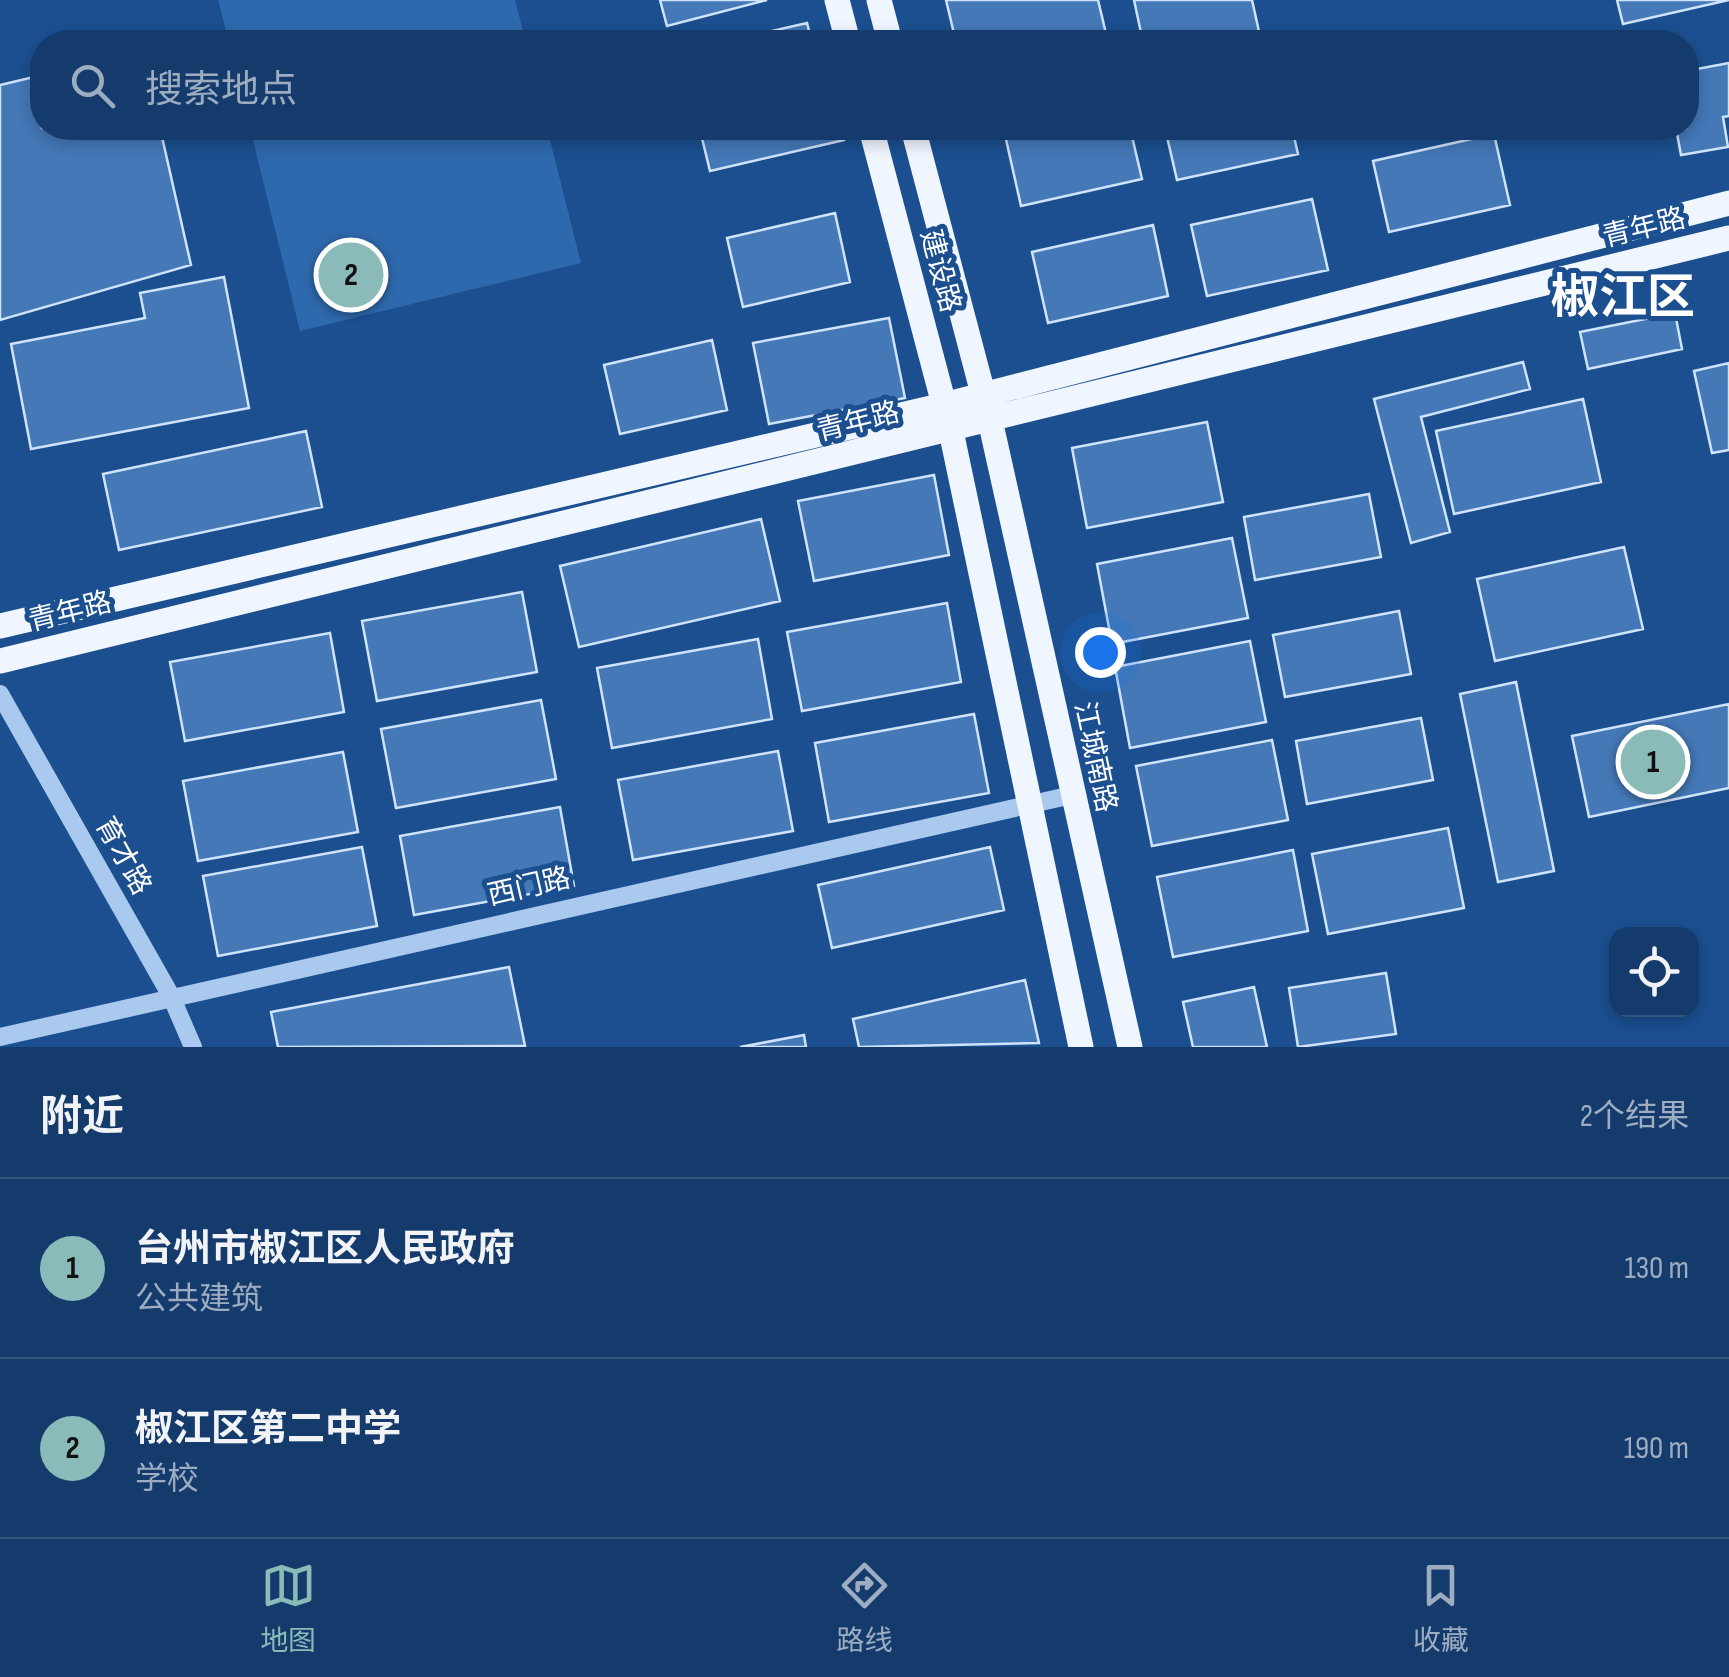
<!DOCTYPE html>
<html lang="zh">
<head>
<meta charset="utf-8">
<style>
  :root { --surface:#143b6b; --page:#214673; --text:#f1f3f6; --muted:#9dadc1; --line:#33557e; --accent:#8bbbb9 }
  body { margin:0; font-family:"Sofia Sans Condensed","Noto Sans SC",sans-serif; background:var(--page); color:var(--text) }
  .controls { position:absolute; right:30px; bottom:30px; display:grid; overflow:hidden; border-radius:20px; box-shadow:0 5px 15px #0003 }
  .controls button { width:90px; height:90px; display:grid; place-items:center; padding:0; border:0; border-bottom:2px solid var(--line); background:var(--surface); color:var(--text); font:50px sans-serif }
  .you { position:absolute; left:1100px; top:652px; width:35px; height:35px; margin:-25px; border:8px solid #fff; border-radius:50%; background:#1a73e8; box-shadow:0 0 0 15px #1a73e833 }
  .badge { display:grid; place-items:center; width:65px; height:65px; border-radius:50%; background:var(--accent); color:#111; font-size:32px; font-weight:700 }
  .pin { position:absolute; translate:-50% -50%; border:5px solid #fff; box-shadow:0 2px 10px #0006 }
  .list { margin:0; padding:0; list-style:none }
  h2 { display:flex; justify-content:space-between; align-items:center; height:130px; margin:0; padding:0 40px; font-size:42px }
  h2 small { font-size:32px; font-weight:400; color:var(--muted) }
  .list li { display:grid; grid-template-columns:65px 1fr auto; gap:30px; align-items:center; box-sizing:border-box; height:180px; padding:0 40px; border-top:2px solid var(--line) }
  .list b { display:block; font-size:38px; white-space:nowrap }
  .list p { margin:0; font-size:32px; white-space:nowrap; color:var(--muted) }
  .list em { font-size:32px; font-style:normal; color:var(--muted) }
  .icon { flex:none; width:55px; height:55px; fill:none; stroke:currentColor; stroke-width:2; stroke-linecap:round; stroke-linejoin:round }
  .map { position:relative; flex:none; width:1729px; height:1047px; overflow:hidden }
  .search { position:absolute; background:var(--surface); box-shadow:0 5px 15px #0003; left:30px; right:30px; top:30px; height:110px; display:flex; align-items:center; gap:25px; box-sizing:border-box; padding:0 35px; border-radius:40px; color:var(--muted); font-size:38px }
  .sheet { height:490px; background:var(--surface) }
  nav { display:flex; justify-content:space-around; align-items:center; box-sizing:border-box; height:140px; border-top:2px solid var(--line); background:var(--surface); font-size:28px; color:var(--muted) }
  nav a { display:grid; justify-items:center; gap:5px }
  nav .on { color:var(--accent) }
  .map>svg:first-child { display:block }
  .green { fill:#2e69ad }
  .building { fill:#4478b7; stroke:#cfe3fa; stroke-width:2.5 }
  .lines { fill:none; stroke-linecap:round; stroke-linejoin:round }
  .minor { stroke:#a9c9ee; stroke-width:18 }
  .major { stroke:#f0f6ff; stroke-width:25 }
  .labels { text-anchor:middle; dominant-baseline:central; stroke-width:10; stroke-linejoin:round; paint-order:stroke }
  .street-label { font-size:28px; fill:#fff; stroke:#1b4f8f }
  .town-label { font-size:48px; font-weight:bold; fill:#fff; stroke:#1b4f8f }
</style>
</head>
<body>
<div class="map">
<svg width="1729" height="1047" viewBox="0 0 1729 1047">
  <rect width="100%" height="100%" fill="#1b4f8f"/>
  <path class="green" d="M218 0H515L526 42H229Z
    M250 128H547L581 263 300 331Z"/>
  <path class="building" d="M660 0H767L667 26Z
    M946 0H1098L1108 42H956Z
    M1134 0H1252L1260 36 1231 42H1143Z
    M1617 0H1729L1623 24Z
    M807 23 812 42H723Z
    M1729 63V116L1723 117 1728 147 1681 155 1676 128H1686V71Z
    M42 75V128H160L191 265 0 320V85Z
    M712 128H841L844 140 710 171 700 130Z
    M1038 128H1130L1142 179 1021 206 1005 135Z
    M1165 128H1292L1298 154 1177 180Z
    M1494 134 1510 205 1389 232 1373 161Z
    M1312 199 1328 270 1207 296 1191 225Z
    M835 213 850 282 743 307 727 238Z
    M1153 225 1168 296 1048 323 1032 252Z
    M224 277 249 408 31 449 11 344 145 318 140 293Z
    M1675 313 1682 349 1588 369 1580 332Z
    M889 318 905 398 769 424 753 343Z
    M712 340 727 410 620 434 604 365Z
    M1523 362 1530 389 1421 417 1450 532 1411 543 1374 399Z
    M1729 363V450L1712 453 1694 371Z
    M1583 399 1601 482 1454 514 1436 431Z
    M1207 422 1223 502 1087 528 1072 448Z
    M306 431 322 507 119 550 103 474Z
    M934 475 949 555 814 581 798 501Z
    M1369 494 1381 557 1255 580 1244 517Z
    M761 519 780 601 579 647 560 566Z
    M1232 538 1248 618 1112 644 1097 564Z
    M1624 547 1643 629 1495 661 1477 579Z
    M522 592 537 672 377 701 362 621Z
    M947 603 961 682 802 711 787 632Z
    M1399 611 1411 674 1285 697 1273 635Z
    M330 633 344 712 185 741 170 662Z
    M758 639 772 719 612 748 597 668Z
    M1250 641 1266 722 1130 748 1115 667Z
    M1516 682 1554 871 1498 882 1460 694Z
    M541 700 556 779 396 808 381 729Z
    M1729 704V788L1589 817 1572 736Z
    M974 714 989 793 829 822 815 743Z
    M1421 718 1433 780 1307 804 1296 741Z
    M1272 740 1288 820 1152 846 1136 766Z
    M778 751 793 831 633 860 618 780Z
    M343 752 358 832 198 861 183 781Z
    M560 807 574 886 414 915 400 836Z
    M1448 828 1464 908 1328 934 1312 854Z
    M362 847 377 926 218 956 203 876Z
    M990 847 1004 910 832 948 818 885Z
    M1293 850 1308 931 1173 957 1157 877Z
    M509 967 525 1046 278 1047 271 1012Z
    M1386 973 1396 1034 1298 1047 1289 988Z
    M1025 980 1039 1043 859 1047 853 1019Z
    M1254 987 1267 1047H1193L1183 1002Z
    M804 1035 806 1047H740Z"/>
  <g class="lines">
    <path class="minor" d="M0 694 171 996 193 1047
      M0 1037 1072 795"/>
    <path class="major" d="M837 0 848 42
      M879 0 890 42
      M871 128 951 431 1081 1047
      M913 128 990 420 1130 1047
      M0 626 944 405 1729 203
      M0 661 1729 238"/>
  </g>
  <g class="labels">
    <g class="street-label">
      <text transform="translate(1644 228) rotate(-14)">青年路</text>
      <text transform="translate(940 271) rotate(75)">建设路</text>
      <text transform="translate(858 422) rotate(-14)">青年路</text>
      <text transform="translate(70 612) rotate(-14)">青年路</text>
      <text transform="translate(1095 757) rotate(78)">江城南路</text>
      <text transform="translate(123 856) rotate(61)">育才路</text>
      <text transform="translate(529 887) rotate(-13)">西门路</text>
    </g>
    <g class="town-label">
      <text x="1623" y="298">椒江区</text>
    </g>
  </g>
</svg>
<div class="controls">
<button><svg class="icon" aria-label="locate" viewBox="0 0 24 24"><circle cx="12" cy="12" r="6"/><path d="M12 2v4M12 18v4M2 12h4M18 12h4"/></svg></button>
</div>
<div class="you"></div>
<div class="pin badge" style="left:1653px;top:762px">1</div>
<div class="pin badge" style="left:351px;top:275px">2</div>
<div class="search"><svg class="icon" aria-label="search" viewBox="0 0 24 24"><circle cx="10" cy="10" r="6"/><path d="M15 15l6 6"/></svg>搜索地点</div>
</div>
<section class="sheet">
<h2>附近<small>2个结果</small></h2>
<ul class="list">
<li><span class="badge">1</span><div><b>台州市椒江区人民政府</b><p>公共建筑</p></div><em>130 m</em></li>
<li><span class="badge">2</span><div><b>椒江区第二中学</b><p>学校</p></div><em>190 m</em></li>
</ul>
</section>
<nav>
<a class="on"><svg class="icon" aria-label="map" viewBox="0 0 24 24"><path d="M3 6l6-2 6 2 6-2v14l-6 2-6-2-6 2zM9 4v14M15 6v14"/></svg>地图</a>
<a><svg class="icon" aria-label="directions" viewBox="0 0 24 24"><path d="M12 3l9 9-9 9-9-9zM9 14v-3h6M13 9l2 2-2 2"/></svg>路线</a>
<a><svg class="icon" aria-label="saved" viewBox="0 0 24 24"><path d="M7 4h10v16l-5-4-5 4z"/></svg>收藏</a>
</nav>
</body>
</html>
